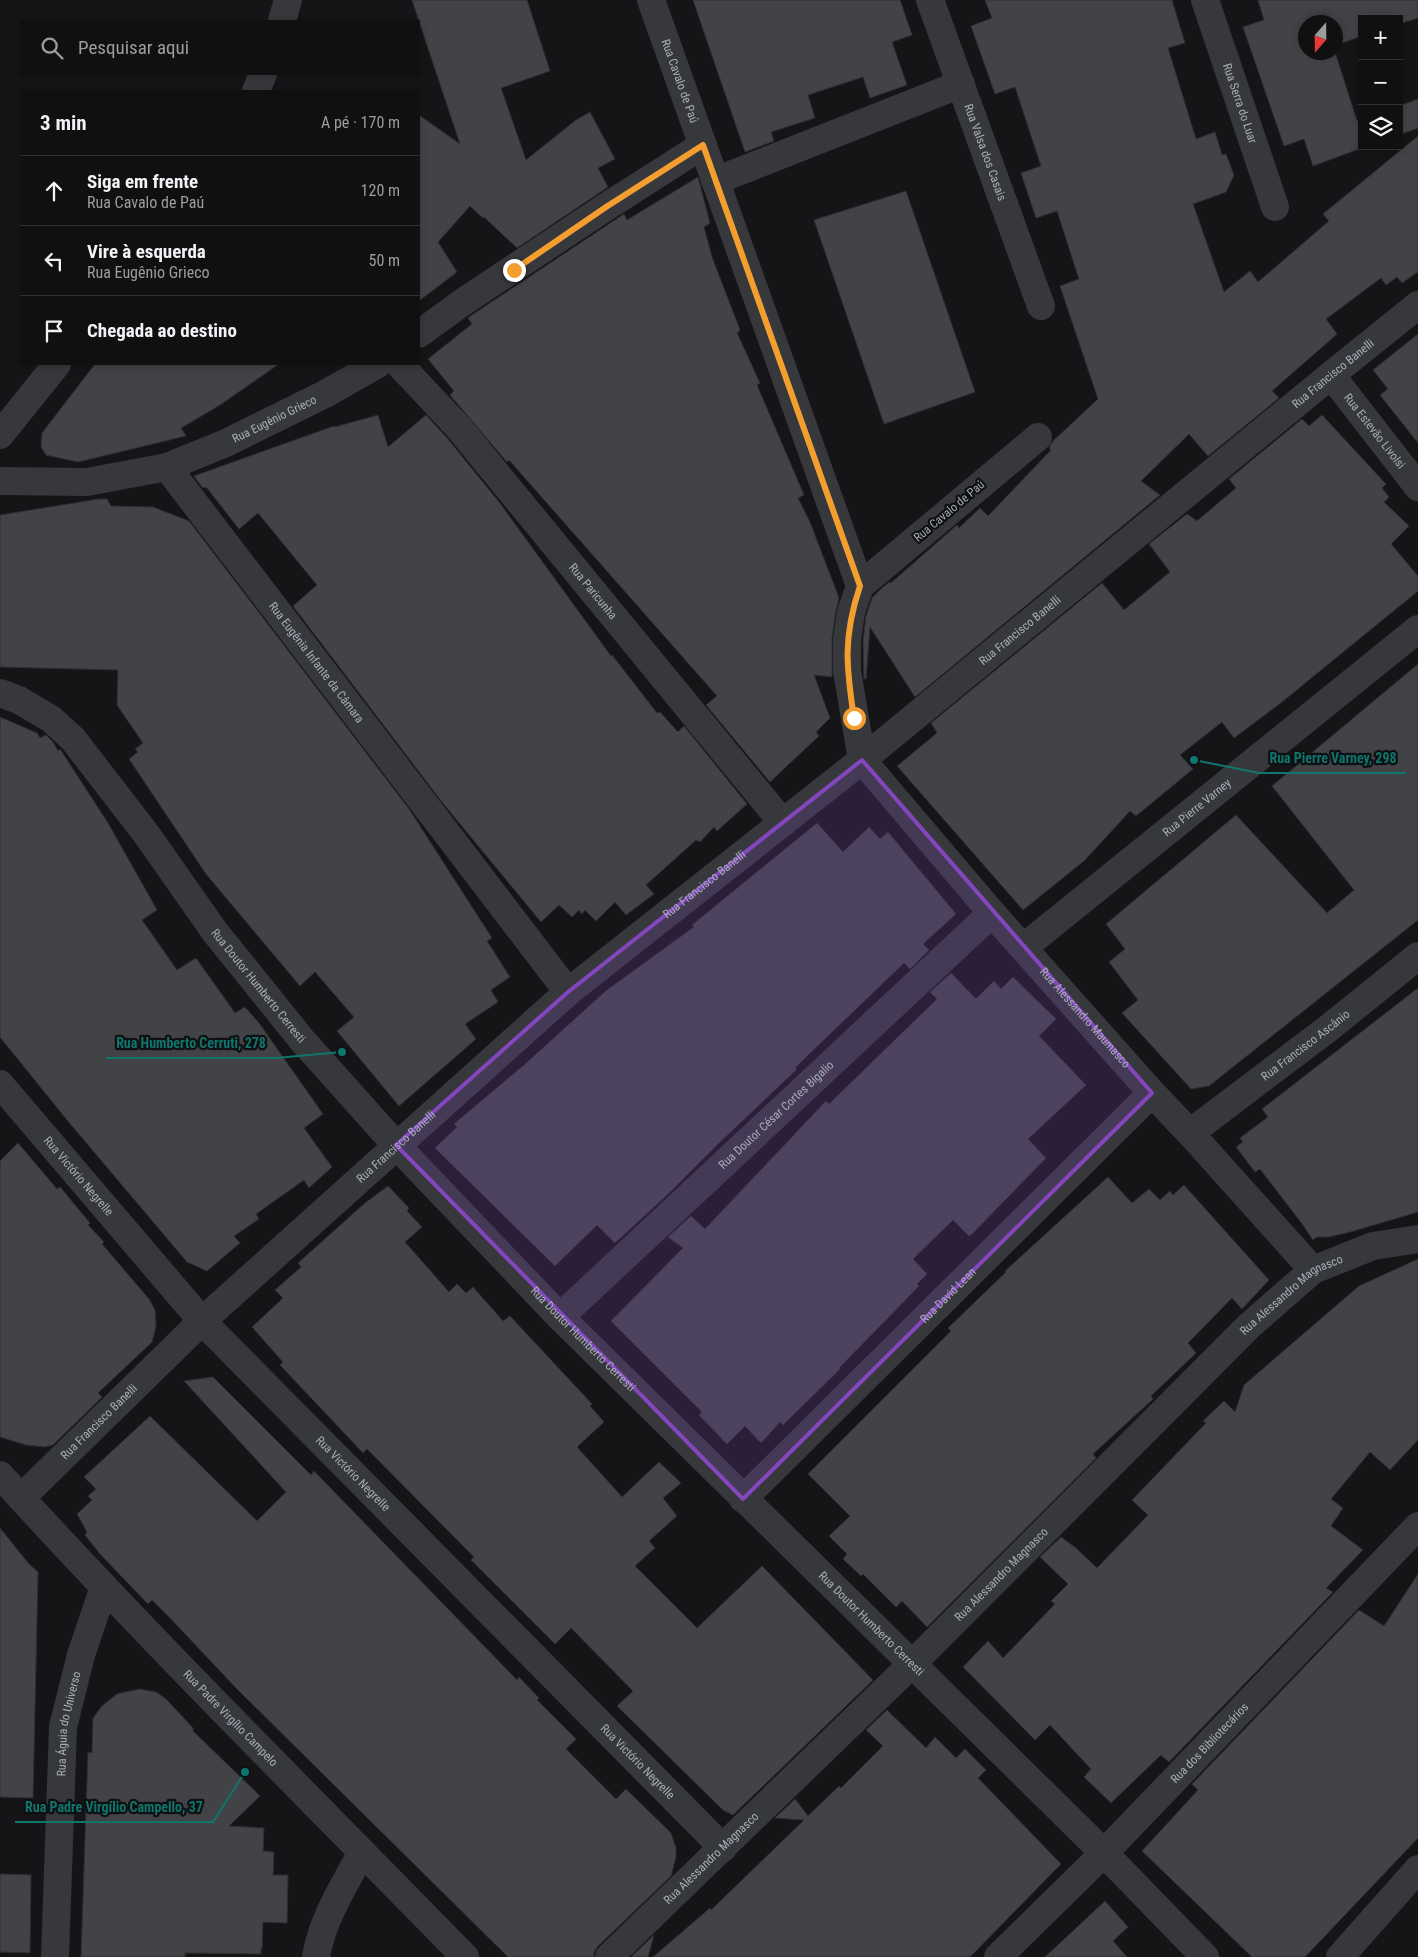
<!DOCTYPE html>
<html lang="pt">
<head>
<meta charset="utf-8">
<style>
  :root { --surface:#101011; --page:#19191a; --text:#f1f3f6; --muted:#9c9d9f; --line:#303031 }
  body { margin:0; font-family:"Roboto Condensed",sans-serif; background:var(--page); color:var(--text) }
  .controls { position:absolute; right:15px; top:15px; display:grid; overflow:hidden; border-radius:0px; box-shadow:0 2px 8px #0003 }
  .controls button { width:45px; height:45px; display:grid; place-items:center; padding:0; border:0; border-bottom:1px solid var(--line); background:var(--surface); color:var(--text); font:25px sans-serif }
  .compass { position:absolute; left:1298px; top:15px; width:45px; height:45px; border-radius:50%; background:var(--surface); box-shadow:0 2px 8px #0003; rotate:200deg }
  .stop { position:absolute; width:15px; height:15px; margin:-11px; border:4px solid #f49e30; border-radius:50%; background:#fff }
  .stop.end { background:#f49e30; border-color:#fff; box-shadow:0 1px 5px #0008 }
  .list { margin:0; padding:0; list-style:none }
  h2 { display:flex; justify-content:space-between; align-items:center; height:65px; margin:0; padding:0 20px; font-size:21px }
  h2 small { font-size:16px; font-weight:400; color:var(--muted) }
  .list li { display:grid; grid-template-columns:32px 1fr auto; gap:15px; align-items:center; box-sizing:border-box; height:70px; padding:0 20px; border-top:1px solid var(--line) }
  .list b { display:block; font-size:19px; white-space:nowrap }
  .list p { margin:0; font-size:16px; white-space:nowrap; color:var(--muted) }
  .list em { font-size:16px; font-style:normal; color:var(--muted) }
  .icon { flex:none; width:28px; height:28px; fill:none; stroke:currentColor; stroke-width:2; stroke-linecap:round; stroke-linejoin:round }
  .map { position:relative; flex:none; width:1418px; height:1957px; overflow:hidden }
  .search { position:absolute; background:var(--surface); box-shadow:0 2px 8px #0003; left:20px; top:20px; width:400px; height:55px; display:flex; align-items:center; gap:12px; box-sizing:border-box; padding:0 18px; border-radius:0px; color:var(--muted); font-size:19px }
  .panel { position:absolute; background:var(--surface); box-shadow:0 2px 8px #0003; left:20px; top:90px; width:400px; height:275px; border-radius:0px }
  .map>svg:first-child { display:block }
  .building { fill:#414347; stroke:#2f2f33 }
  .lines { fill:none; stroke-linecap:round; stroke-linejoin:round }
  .minor { stroke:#36383c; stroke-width:28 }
  .route { stroke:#f49e30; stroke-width:6 }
  .marked { fill:#8446bd; fill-opacity:0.2; stroke:#8446bd; stroke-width:4; stroke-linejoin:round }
  .labels { text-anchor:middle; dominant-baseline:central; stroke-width:4.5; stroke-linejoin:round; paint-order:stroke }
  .street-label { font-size:12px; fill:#a7aeb7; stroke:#101012 }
  .leader { fill:none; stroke:#0f766e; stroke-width:2 }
  .callout-dot { fill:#0f766e; stroke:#101012; stroke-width:2 }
  .callout-label { font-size:14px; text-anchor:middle; font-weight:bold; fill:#0f766e; stroke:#101012; stroke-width:4.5; stroke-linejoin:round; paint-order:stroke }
</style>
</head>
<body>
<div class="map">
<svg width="1418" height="1957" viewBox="0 0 1418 1957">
  <rect width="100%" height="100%" fill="#151517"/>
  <path class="building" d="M412 0H527L550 71 501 88 526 160 576 120 590 112 615 159 598 168 608 187 517 248 484 217 483 218 470 206 438 242 457 272 419 301V115L460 144Z
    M693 0H900L912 35 892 42 907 85 870 98 863 77 808 95 815 118 771 132 774 141 745 152Z
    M985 0H1172L1185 43 1168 48 1196 139 1215 132 1222 155 1226 154 1234 175 1226 192 1193 204 1224 292 1250 271 1258 282 1329 221 1323 214 1418 136V272L1402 283 1397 277 1386 285 1381 278 1326 319 1337 334 1272 391 1279 398 1208 456 1189 434 1141 481 1160 495 915 697 870 627 866 679H864L863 641 866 616 872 598 883 587 890 582 891 583 957 525 959 528 980 508 988 516 1051 450 1049 448 1053 441 1098 399 1060 286 1079 279 1057 211 1036 218 1021 173 1041 166 1015 87 995 94 971 26 992 18Z
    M1258 0H1418V18L1399 24V19H1362V36L1336 45V22H1306V52H1335L1357 121 1362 119V146H1367L1313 166 1304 139 1284 146 1243 27 1264 20Z
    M1418 99V128L1399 135V106Z
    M698 177 710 223 704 227 712 257 740 330 737 333 760 383 757 385 804 495 798 498 810 522 839 598 836 610 832 638V677L814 675 830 718 816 732 819 736 770 782 706 705 717 696 509 460 507 462 450 395 454 391 428 359 472 324 468 318 472 315 624 214 627 220Z
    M906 191 975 392 884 424 814 220Z
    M1418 334V443L1380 395 1388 389 1373 370Z
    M95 364H279L220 405 181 428 186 436 78 462 46 455 41 447 42 433Z
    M378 415 388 447 426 415 447 438 499 502 611 656 612 655 657 713 660 712 678 732 684 726 747 804 717 831 714 827 700 842 696 840 646 885 654 894 626 915 615 902 596 921 585 910 582 914 579 910 572 917 559 905 541 922 442 802 293 606 317 585 258 513 239 529 207 488 202 487 194 476 334 426 335 427Z
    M1322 415 1386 484 1382 488 1389 497 1384 502 1409 526 1391 544 1418 576V591L1282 702 1234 738 1222 722 1180 755 1193 769 1136 816 1130 811 1084 861 1023 910 897 766 937 733 931 723 1102 583 1124 610 1170 572 1149 544 1187 514 1197 521 1236 488 1229 479 1302 419 1309 426Z
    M99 499H107L111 506 153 507 189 521 409 809 492 938 487 941 510 977 491 990 498 1002 465 1024 476 1039 399 1106 337 1031 354 1017 315 972 300 986 206 874 129 759 138 752 135 749 143 743 117 705 118 670 0 667V515Z
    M1418 664V920L1209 1086 1191 1089 1122 1013 1138 1000 1109 962 1125 949 1106 924 1236 815 1327 913 1354 890 1272 786Z
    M0 717 37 733 40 738 46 735 53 742 58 751 60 749 108 823 157 910 142 920 177 970 196 958 235 1013 245 1007 259 1023 323 1114 304 1128 332 1167 309 1188 304 1180 256 1214 259 1219 234 1236 240 1243 207 1271 187 1262 67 1120 0 1037Z
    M817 823 843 852 869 827 880 839 888 832 956 914 923 944 929 950 910 969 904 963 806 1057 795 1068 797 1069 716 1146 668 1194 615 1243 597 1225 555 1266 435 1148 457 1127 454 1124 524 1065 607 990 694 927 692 925Z
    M951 973 976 999 994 981 1001 989 1013 977 1056 1019 1039 1036 1086 1085 1028 1139 1046 1158 972 1234 969 1236 953 1220 913 1259 927 1274 917 1284 919 1286 839 1368 840 1369 783 1425 780 1422 761 1443 745 1426 727 1444 699 1415 702 1412 611 1321 683 1248 668 1237 691 1216 705 1229 826 1101 829 1104 937 999 930 992Z
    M1418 988V1212L1350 1232 1329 1237H1317L1313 1240 1303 1225 1260 1169 1255 1172 1236 1147 1243 1142 1240 1138 1268 1117 1262 1109Z
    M18 1143 57 1189 60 1187 90 1223 88 1225 104 1242 102 1244 149 1299 155 1310 156 1327 152 1342 98 1393 102 1397 53 1445 44 1447 26 1445 0 1437V1161Z
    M1108 1177 1132 1203 1149 1189 1160 1200 1170 1191 1173 1195 1184 1185 1269 1280 1242 1309 1232 1298 1188 1343 1196 1353 1151 1396 1153 1399 1093 1454 1096 1458 927 1627 902 1601 896 1607 863 1574 861 1576 843 1559 847 1554 829 1536 850 1516 808 1474 951 1331 948 1328 1006 1272 1005 1271Z
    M388 1186 409 1208 407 1211 422 1227 405 1242 449 1292 457 1284 466 1293 473 1287 503 1321 510 1316 592 1404 590 1406 604 1422 577 1447 622 1497 659 1462 681 1483 663 1498 677 1516 649 1541 655 1548 635 1566 697 1628 762 1566 873 1680 733 1815 723 1810 617 1706 633 1691 571 1628 555 1644 471 1560 474 1557 367 1449 363 1453 280 1365 283 1362 252 1327 283 1298 275 1290 301 1267 298 1263 365 1203Z
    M1418 1259V1440L1390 1470 1370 1452 1331 1499 1343 1508 1331 1526 1363 1550 1326 1588 1333 1592 1169 1762 1161 1755 1111 1803 1084 1777 1091 1769 1050 1725 1035 1740 963 1667 988 1641 1003 1658 1055 1604 1051 1601 1068 1584 1040 1557 1061 1537 1076 1548 1097 1568 1148 1515 1132 1500 1206 1423 1203 1421 1224 1401 1235 1412 1244 1385 1359 1286Z
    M213 1377 311 1475 314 1471 517 1680 519 1677 539 1698 537 1700 576 1739 566 1749 616 1799 626 1789 671 1833 676 1848V1857L671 1876 598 1946 594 1952V1957H508L237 1689 169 1617 152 1600 148 1604 100 1554 85 1535 87 1532 77 1514 92 1500 88 1496 96 1489 84 1477 150 1416 257 1521 286 1492 184 1381Z
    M0 1528 29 1564 38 1572 33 1798 0 1797Z
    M1418 1574V1838L1305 1957H1252L1142 1851 1198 1790 1192 1784 1359 1610 1384 1626Z
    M139 1689 156 1692 166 1699 193 1728V1731L260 1796 229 1826 264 1828 263 1851 274 1852 273 1875H288L287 1923 263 1922 262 1949H261V1954L185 1953V1957H81L88 1752 92 1753 93 1718 102 1706 117 1694Z
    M887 1710 926 1748 935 1737 956 1758 965 1749 986 1770 978 1778 1061 1864 970 1957H653L710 1908 711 1910 804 1820 775 1818 795 1799 808 1816 839 1786 841 1788 883 1746 866 1730Z
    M0 1874 31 1875 30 1953 0 1952Z
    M1105 1901 1128 1927 1113 1941 1127 1957H1045Z
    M654 1935 648 1957H631Z"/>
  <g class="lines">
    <g class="minor">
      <path id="s1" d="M651 0 860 586"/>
      <path id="s2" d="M930 0 1041 306"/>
      <path id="s3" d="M1205 0 1275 207"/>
      <path d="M282 21 288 0"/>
      <path d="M256 91 263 74"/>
      <path d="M715 181 961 84"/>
      <path d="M419 334 463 302 606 207 703 145"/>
      <path id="s4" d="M399 364 459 428 783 823"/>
      <path id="s5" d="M1331 375 1418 487"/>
      <path d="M0 435 57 364"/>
      <path id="s6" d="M1038 437 860 586 851 612 847 640V671L862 760 992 913 1152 1093 1190 1133 1313 1270"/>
      <path id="s7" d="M167 467 568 992"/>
      <path id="s8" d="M0 481 87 482 167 467 226 443 325 394 378 364"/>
      <path id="s9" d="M0 693 19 700 51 719 73 739 147 835 215 932 302 1040 396 1145 560 1317 1104 1853 1205 1957"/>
      <path id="s10" d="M1024 947 1418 629"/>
      <path id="s11" d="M0 1084 202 1321 723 1848"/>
      <path id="s12" d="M1190 1133 1330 1027 1418 956"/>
      <path id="s13" d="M560 1317 992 913"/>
      <path id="s14" d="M0 1475C150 1640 309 1797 465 1957"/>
      <path id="s15" d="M21 1498 202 1321 568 992 862 760 1331 375 1418 305"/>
      <path id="s16" d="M743 1499 1152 1093"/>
      <path id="s17" d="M55 1957 63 1727 81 1655 104 1587"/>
      <path d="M316 1957C322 1919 344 1886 362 1852"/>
      <path id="s18" d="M609 1957 912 1664 1248 1327 1313 1270 1373 1246 1418 1239"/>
      <path id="s19" d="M998 1957 1104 1853 1418 1526"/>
      <path d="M1340 1957 1418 1869"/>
    </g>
  </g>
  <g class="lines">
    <path class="route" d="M514 270 606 207 703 145 860 586C843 637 846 666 854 718"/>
  </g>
  <path class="marked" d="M862 760 1152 1093 743 1499 396 1145 568 992Z"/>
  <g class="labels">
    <g class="street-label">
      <text stroke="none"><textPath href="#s1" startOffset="86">Rua Cavalo de Paú</textPath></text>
      <text stroke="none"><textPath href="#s3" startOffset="109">Rua Serra do Luar</textPath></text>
      <text stroke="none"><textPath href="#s2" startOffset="162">Rua Valsa dos Casais</textPath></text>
      <text stroke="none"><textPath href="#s15" startOffset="1729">Rua Francisco Banelli</textPath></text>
      <text stroke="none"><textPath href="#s8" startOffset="286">Rua Eugênio Grieco</textPath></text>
      <text stroke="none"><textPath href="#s5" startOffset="71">Rua Estevão Livolsi</textPath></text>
      <text transform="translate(949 511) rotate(-40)">Rua Cavalo de Paú</text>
      <text stroke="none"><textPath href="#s4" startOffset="299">Rua Paricunha</textPath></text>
      <text stroke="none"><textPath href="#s15" startOffset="1324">Rua Francisco Banelli</textPath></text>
      <text stroke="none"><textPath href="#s7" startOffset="246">Rua Eugênia Infante da Câmara</textPath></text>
      <text stroke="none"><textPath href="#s10" startOffset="222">Rua Pierre Varney</textPath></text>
      <text stroke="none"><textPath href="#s15" startOffset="919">Rua Francisco Banelli</textPath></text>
      <text stroke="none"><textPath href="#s9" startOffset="396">Rua Doutor Humberto Cerresti</textPath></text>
      <text stroke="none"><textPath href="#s6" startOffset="750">Rua Alessandro Maumasco</textPath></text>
      <text stroke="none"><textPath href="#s12" startOffset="145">Rua Francisco Ascânio</textPath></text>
      <text stroke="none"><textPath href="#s13" startOffset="296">Rua Doutor César Cortes Bigalio</textPath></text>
      <text stroke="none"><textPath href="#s15" startOffset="514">Rua Francisco Banelli</textPath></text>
      <text stroke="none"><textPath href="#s11" startOffset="121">Rua Victório Negrelle</textPath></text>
      <text stroke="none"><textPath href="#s16" startOffset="289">Rua David Lean</textPath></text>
      <text stroke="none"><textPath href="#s18" startOffset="952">Rua Alessandro Magnasco</textPath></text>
      <text stroke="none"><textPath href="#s9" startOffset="876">Rua Doutor Humberto Cerresti</textPath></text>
      <text stroke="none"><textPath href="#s15" startOffset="109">Rua Francisco Banelli</textPath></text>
      <text stroke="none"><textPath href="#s11" startOffset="526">Rua Victório Negrelle</textPath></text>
      <text stroke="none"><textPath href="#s18" startOffset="548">Rua Alessandro Magnasco</textPath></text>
      <text stroke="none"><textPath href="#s9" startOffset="1281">Rua Doutor Humberto Cerresti</textPath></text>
      <text stroke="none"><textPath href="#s14" startOffset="335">Rua Padre Virgílio Campelo</textPath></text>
      <text stroke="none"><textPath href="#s17" startOffset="234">Rua Águia do Universo</textPath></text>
      <text stroke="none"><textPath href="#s19" startOffset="301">Rua dos Bibliotecários</textPath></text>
      <text stroke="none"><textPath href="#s11" startOffset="931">Rua Victório Negrelle</textPath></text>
      <text stroke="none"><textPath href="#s18" startOffset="142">Rua Alessandro Magnasco</textPath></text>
    </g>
  </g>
  <path class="leader" d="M1194 760L1259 773H1406M342 1052L276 1058H106M245 1772L213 1822H15"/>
  <g class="callout-dot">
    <circle cx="1194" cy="760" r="5"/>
    <circle cx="342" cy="1052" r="5"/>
    <circle cx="245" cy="1772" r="5"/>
  </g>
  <g class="callout-label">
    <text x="1333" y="763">Rua Pierre Varney, 298</text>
    <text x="191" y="1048">Rua Humberto Cerruti, 278</text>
    <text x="114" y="1812">Rua Padre Virgílio Campello, 37</text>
  </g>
</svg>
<div class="controls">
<button>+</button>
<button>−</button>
<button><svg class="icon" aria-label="layers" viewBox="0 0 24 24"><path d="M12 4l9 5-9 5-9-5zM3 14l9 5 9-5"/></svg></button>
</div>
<svg class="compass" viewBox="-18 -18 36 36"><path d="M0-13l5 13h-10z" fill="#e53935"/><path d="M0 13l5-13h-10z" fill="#9c9d9f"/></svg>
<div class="stop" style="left:854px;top:718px"></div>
<div class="stop end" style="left:514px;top:270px"></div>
<div class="search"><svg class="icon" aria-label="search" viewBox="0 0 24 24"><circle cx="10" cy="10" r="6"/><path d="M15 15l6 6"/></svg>Pesquisar aqui</div>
<section class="panel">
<h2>3 min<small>A pé · 170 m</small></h2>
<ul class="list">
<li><svg class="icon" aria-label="ahead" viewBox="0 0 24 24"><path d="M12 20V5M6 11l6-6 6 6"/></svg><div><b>Siga em frente</b><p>Rua Cavalo de Paú</p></div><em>120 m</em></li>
<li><svg class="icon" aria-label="left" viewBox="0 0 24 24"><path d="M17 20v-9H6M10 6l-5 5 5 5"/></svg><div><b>Vire à esquerda</b><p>Rua Eugênio Grieco</p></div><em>50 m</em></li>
<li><svg class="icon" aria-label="arrive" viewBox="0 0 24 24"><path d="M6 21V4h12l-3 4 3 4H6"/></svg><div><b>Chegada ao destino</b></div></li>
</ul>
</section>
</div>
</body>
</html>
